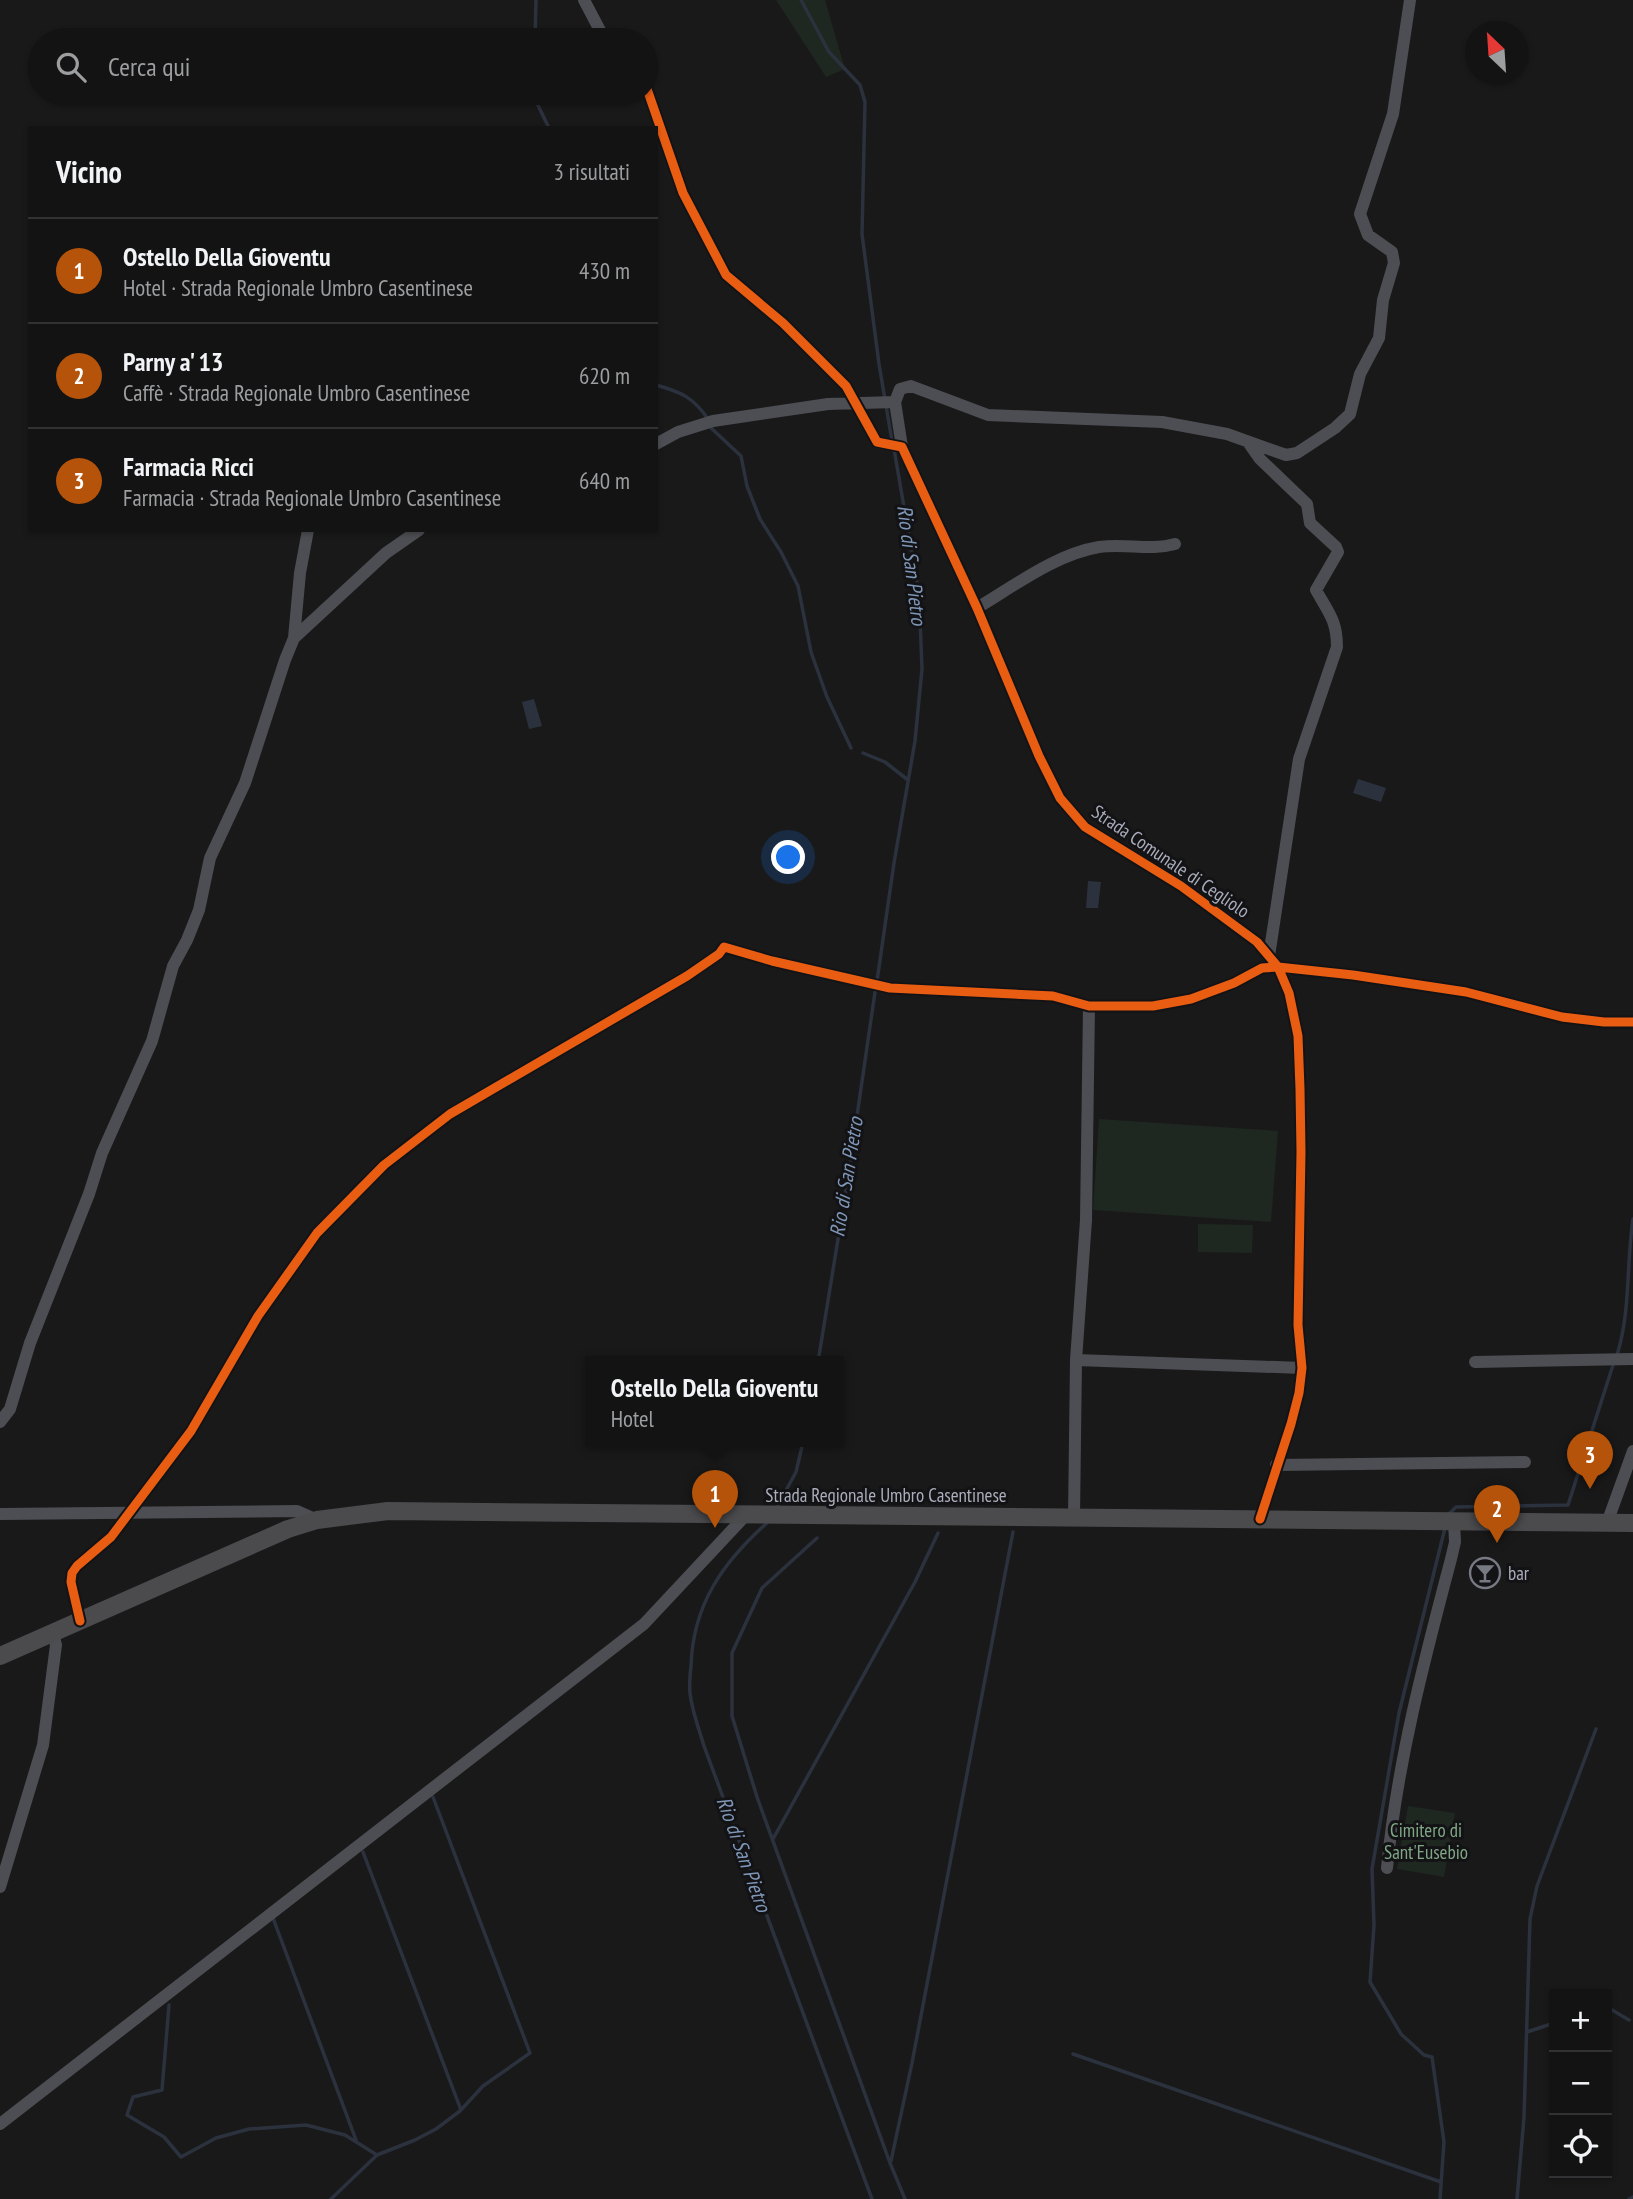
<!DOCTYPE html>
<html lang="it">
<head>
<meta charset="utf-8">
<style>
  :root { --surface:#131314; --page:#202022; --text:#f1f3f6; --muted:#9d9ea0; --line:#323234; --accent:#b45309 }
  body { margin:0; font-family:"PT Sans Narrow",sans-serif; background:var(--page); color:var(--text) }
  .controls { position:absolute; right:21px; bottom:21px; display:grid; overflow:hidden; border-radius:0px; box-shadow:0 2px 5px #0004 }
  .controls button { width:63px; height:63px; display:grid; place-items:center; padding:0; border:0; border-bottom:2px solid var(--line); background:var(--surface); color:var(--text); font:35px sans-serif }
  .compass { position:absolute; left:1465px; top:21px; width:63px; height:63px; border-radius:50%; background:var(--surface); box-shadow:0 2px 5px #0004; rotate:335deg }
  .you { position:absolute; left:789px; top:858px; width:24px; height:24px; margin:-18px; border:5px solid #fff; border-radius:50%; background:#1a73e8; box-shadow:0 0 0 10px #1a73e833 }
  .badge { display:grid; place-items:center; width:46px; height:46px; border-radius:50%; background:var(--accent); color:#fff; font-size:23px; font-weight:700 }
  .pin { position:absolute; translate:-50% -58px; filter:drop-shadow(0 2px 4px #0008) }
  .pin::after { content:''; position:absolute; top:37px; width:24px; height:21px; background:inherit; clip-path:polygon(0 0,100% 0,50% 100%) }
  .popup { position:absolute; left:585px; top:1356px; width:259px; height:91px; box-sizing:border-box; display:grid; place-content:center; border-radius:0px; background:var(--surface); filter:drop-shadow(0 2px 5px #0005); font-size:23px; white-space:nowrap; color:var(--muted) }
  .popup b { font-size:26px; color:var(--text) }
  .popup::after { content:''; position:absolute; left:50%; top:100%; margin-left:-14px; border:14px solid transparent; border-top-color:var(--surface) }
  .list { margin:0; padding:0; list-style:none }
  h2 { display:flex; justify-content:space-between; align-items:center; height:91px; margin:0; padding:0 28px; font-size:30px }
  h2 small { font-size:23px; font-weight:400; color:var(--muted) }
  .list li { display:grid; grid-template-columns:46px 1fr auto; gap:21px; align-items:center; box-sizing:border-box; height:105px; padding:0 28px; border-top:2px solid var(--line) }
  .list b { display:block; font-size:26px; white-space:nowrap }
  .list p { margin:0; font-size:23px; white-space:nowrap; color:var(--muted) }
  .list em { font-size:23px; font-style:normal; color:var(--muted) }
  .icon { flex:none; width:38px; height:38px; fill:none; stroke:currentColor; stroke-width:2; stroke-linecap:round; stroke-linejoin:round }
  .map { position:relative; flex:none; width:1633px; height:2199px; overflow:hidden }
  .search { position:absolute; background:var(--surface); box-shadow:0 2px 5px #0004; left:28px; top:28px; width:630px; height:77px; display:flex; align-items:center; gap:18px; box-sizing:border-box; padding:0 24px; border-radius:38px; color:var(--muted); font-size:26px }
  .panel { position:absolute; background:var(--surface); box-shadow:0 2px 5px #0004; left:28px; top:126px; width:630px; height:406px; border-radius:0px }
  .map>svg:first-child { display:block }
  .green { fill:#1f2721 }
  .water { fill:#2b323d }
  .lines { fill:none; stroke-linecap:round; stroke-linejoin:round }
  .stream { stroke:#2b323d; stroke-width:3.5 }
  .street { stroke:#4d4e53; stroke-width:12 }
  .primary { stroke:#4b4b4e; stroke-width:18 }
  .cycleway-casing { stroke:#131316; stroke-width:13 }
  .cycleway { stroke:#e95d12; stroke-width:9 }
  .labels { text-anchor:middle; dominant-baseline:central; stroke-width:6; stroke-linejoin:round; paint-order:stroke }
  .street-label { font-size:19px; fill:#aaadbb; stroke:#131316 }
  .poi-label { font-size:19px; fill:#aaadbb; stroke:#131316; text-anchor:start }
  .park-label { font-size:19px; fill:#80a786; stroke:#131316 }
  .water-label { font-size:21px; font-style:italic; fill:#7f97b7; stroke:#131316 }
</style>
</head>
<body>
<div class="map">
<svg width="1633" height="2199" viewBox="0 0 1633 2199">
  <rect width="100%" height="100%" fill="#19191a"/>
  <path class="green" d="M776 0H825L845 69 826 77Z
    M1099 1119 1278 1131 1271 1222 1093 1210Z
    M1198 1224 1253 1225 1252 1253 1198 1252Z
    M1408 1806 1455 1813 1444 1877 1397 1869Z"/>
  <path class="water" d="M534 699 542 726 529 729 522 702Z
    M1358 779 1386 788 1381 802 1353 793Z
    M1088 881 1101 882 1098 908H1086Z"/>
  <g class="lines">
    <path class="stream" d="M801 0 829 52 860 85 865 102 862 234 879 364 892 441
      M535 40 536 0
      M532 93 549 128
      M656 385C681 392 693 397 708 419
      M710 427 741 456 747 486 760 519 781 552 798 586 811 652 827 697 851 748
      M863 753 885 762 908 780
      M877 981 894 863 915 741 922 669 919 594 894 449
      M1617 1355C1631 1310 1626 1265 1633 1219
      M818 1362 848 1178 875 992
      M778 1505 796 1472 803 1442
      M1449 1514 1456 1507 1568 1505 1614 1362
      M768 1522C723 1562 693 1604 691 1666 690 1675 689 1684 690 1693 692 1711 699 1729 704 1746L872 2199
      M817 1538 762 1588 732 1653V1716L757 1797 890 2163 905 2199
      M773 1839 915 1582 938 1533
      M363 1852 461 2110
      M273 1918 356 2140
      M169 2005 162 2090 133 2097 127 2115 164 2137 181 2157 216 2138 249 2129 306 2125 345 2135 377 2155
      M1607 2007 1629 2020
      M1527 2032 1554 2023
      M1073 2054 1441 2182
      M891 2161 912 2063 1013 1532
      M331 2199 377 2155 415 2140 436 2129 460 2111 483 2086 530 2053 433 1797
      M1440 2199 1444 2142 1432 2057 1424 2055 1401 2034 1370 1982 1374 1925 1372 1869 1399 1713 1445 1528
      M1517 2199 1524 2117 1530 1919 1537 1886 1596 1729
      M1629 2199 1633 2197"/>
    <path class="street" d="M584 0 605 40
      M646 86 683 193 726 275 783 323 846 386 877 442 902 447 977 608 1039 756 1060 798 1085 827 1181 886 1257 942 1278 967 1289 993 1298 1036 1300 1089 1301 1152 1298 1325 1302 1368 1299 1393 1291 1424 1260 1519
      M1248 442 1260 459 1307 504 1310 523 1336 547 1338 552 1316 590C1328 612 1337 620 1337 647L1299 759 1269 956
      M656 444 678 432 713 421 828 404 895 402
      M902 447 895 402 900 389 911 386 988 415 1162 422 1227 434 1286 455 1297 453 1335 428 1350 414 1360 374 1379 338 1383 300 1394 263 1392 252 1368 235 1360 214 1393 114 1410 0
      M977 608C1014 586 1056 554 1099 547 1125 543 1150 551 1175 544
      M294 638 300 573 308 530
      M1076 1360 1086 1220 1089 1006
      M1475 1362 1633 1359
      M0 1422 10 1409 30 1343 89 1194 102 1153 152 1041 173 966 187 940 199 910 210 858 245 783 285 660 294 638 386 553 419 530
      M1276 1465 1525 1462
      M0 1514 297 1511 317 1520
      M1074 1517 1076 1360 1302 1368
      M1607 1523 1633 1451
      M80 1621 71 1582 72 1573 77 1566 111 1537 191 1431 258 1316 317 1233 384 1165 450 1114 687 976 719 954 724 947 772 961 890 988 1053 996 1089 1006H1153L1191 999 1234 983 1262 968 1278 967 1353 975 1466 992 1562 1017 1604 1022H1633
      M1387 1868C1397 1763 1424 1661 1451 1559L1455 1542 1454 1521
      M0 1887 43 1745 56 1645 53 1633
      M0 2124 644 1624 746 1515"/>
    <path class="primary" d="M0 1656 288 1529 317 1520 388 1511 1633 1523"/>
    <g class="cycleway-casing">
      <path id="cycleway" d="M646 86 683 193 726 275 783 323 846 386 877 442 902 447 977 608 1039 756 1060 798 1085 827 1181 886 1257 942 1278 967 1289 993 1298 1036 1300 1089 1301 1152 1298 1325 1302 1368 1299 1393 1291 1424 1260 1519
        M80 1621 71 1582 72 1573 77 1566 111 1537 191 1431 258 1316 317 1233 384 1165 450 1114 687 976 719 954 724 947 772 961 890 988 1053 996 1089 1006H1153L1191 999 1234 983 1262 968 1278 967 1353 975 1466 992 1562 1017 1604 1022H1633"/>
    </g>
    <use href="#cycleway" class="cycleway"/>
  </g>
  <defs>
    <g id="bar-ring" transform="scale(1.575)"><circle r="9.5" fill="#131316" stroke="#777983" stroke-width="1.5"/><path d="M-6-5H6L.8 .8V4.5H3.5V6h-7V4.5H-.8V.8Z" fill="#777983"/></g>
  </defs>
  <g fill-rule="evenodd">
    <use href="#bar-ring" x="1485" y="1573"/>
  </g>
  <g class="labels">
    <g class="street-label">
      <text transform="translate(1171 861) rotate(34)">Strada Comunale di Cegliolo</text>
      <text x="886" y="1495">Strada Regionale Umbro Casentinese</text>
    </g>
    <g class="poi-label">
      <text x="1508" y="1573">bar</text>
    </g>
    <g class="park-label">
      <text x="1426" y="1830">Cimitero di<tspan x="1426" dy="22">Sant'Eusebio</tspan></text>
    </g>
    <g class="water-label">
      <text transform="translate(912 565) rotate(83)">Rio di San Pietro</text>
      <text transform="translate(846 1177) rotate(-81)">Rio di San Pietro</text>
      <text transform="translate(744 1854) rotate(70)">Rio di San Pietro</text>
    </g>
  </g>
</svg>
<div class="controls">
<button>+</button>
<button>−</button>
<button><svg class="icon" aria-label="locate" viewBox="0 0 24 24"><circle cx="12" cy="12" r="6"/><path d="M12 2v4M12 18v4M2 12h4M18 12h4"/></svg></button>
</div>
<svg class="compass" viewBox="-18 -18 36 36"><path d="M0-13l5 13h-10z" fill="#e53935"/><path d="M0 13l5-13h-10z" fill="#9d9ea0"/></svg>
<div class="you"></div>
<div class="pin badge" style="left:715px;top:1528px">1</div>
<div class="popup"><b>Ostello Della Gioventu</b>Hotel</div>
<div class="pin badge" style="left:1497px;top:1543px">2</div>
<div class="pin badge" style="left:1590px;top:1489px">3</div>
<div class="search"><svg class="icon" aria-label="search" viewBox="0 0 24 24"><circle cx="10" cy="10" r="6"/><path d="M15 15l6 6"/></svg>Cerca qui</div>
<section class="panel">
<h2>Vicino<small>3 risultati</small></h2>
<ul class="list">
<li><span class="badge">1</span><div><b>Ostello Della Gioventu</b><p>Hotel · Strada Regionale Umbro Casentinese</p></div><em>430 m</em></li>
<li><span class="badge">2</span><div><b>Parny a' 13</b><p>Caffè · Strada Regionale Umbro Casentinese</p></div><em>620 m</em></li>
<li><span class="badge">3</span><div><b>Farmacia Ricci</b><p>Farmacia · Strada Regionale Umbro Casentinese</p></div><em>640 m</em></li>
</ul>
</section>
</div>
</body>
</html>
